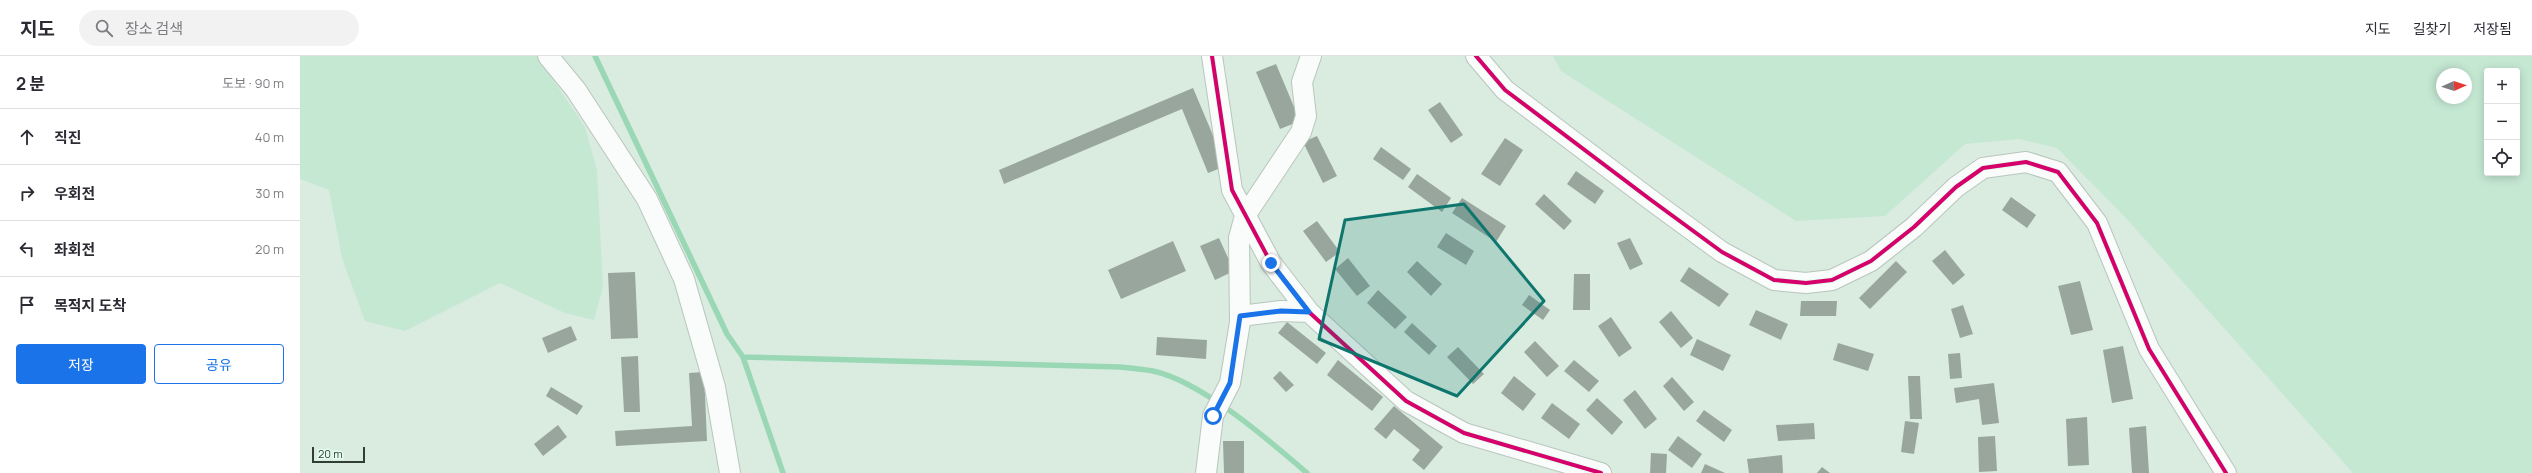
<!DOCTYPE html>
<html lang="ko">
<head>
<meta charset="utf-8">
<style>
  :root { --surface:#fff; --page:#f2f2f3; --text:#2b2b33; --muted:#7c7c81; --line:#e1e1e2; --accent:#1a73e8 }
  body { margin:0; font-family:Manrope,"Noto Sans KR",sans-serif; background:var(--page); color:var(--text) }
  .controls { position:absolute; right:12px; top:12px; display:grid; overflow:hidden; border-radius:4px; box-shadow:0 2px 10px #0003 }
  .controls button { width:36px; height:36px; display:grid; place-items:center; padding:0; border:0; border-bottom:1px solid var(--line); background:var(--surface); color:var(--text); font:20px sans-serif }
  .compass { position:absolute; left:2136px; top:12px; width:36px; height:36px; border-radius:50%; background:var(--surface); box-shadow:0 2px 10px #0003; rotate:87deg }
  .scale { position:absolute; left:12px; bottom:10px; width:53px; box-sizing:border-box; padding-left:4px; border:2px solid #313e36; border-top:0; font-size:11px; line-height:14px; white-space:nowrap; color:#313e36; -webkit-text-stroke:3px #e4feee; paint-order:stroke }
  .stop { position:absolute; width:12px; height:12px; margin:-9px; border:3px solid #1a73e8; border-radius:50%; background:#fff }
  .stop.end { background:#1a73e8; border-color:#fff; box-shadow:0 1px 4px #0008 }
  .list { margin:0; padding:0; list-style:none }
  h2 { display:flex; justify-content:space-between; align-items:center; height:52px; margin:0; padding:0 16px; font-size:17px }
  h2 small { font-size:13px; font-weight:400; color:var(--muted) }
  .list li { display:grid; grid-template-columns:26px 1fr auto; gap:12px; align-items:center; box-sizing:border-box; height:56px; padding:0 16px; border-top:1px solid var(--line) }
  .list b { display:block; font-size:15px; white-space:nowrap }
  .list em { font-size:13px; font-style:normal; color:var(--muted) }
  .actions { display:flex; gap:8px; padding:12px 16px }
  .actions a { flex:1; padding:9px 0; border:1px solid var(--accent); border-radius:4px; text-align:center; font-size:14px; color:var(--accent) }
  .actions .main { background:var(--accent); color:#fff }
  .icon { flex:none; width:22px; height:22px; fill:none; stroke:currentColor; stroke-width:2; stroke-linecap:round; stroke-linejoin:round }
  .map { position:relative; flex:none; width:2232px; height:417px; overflow:hidden }
  header { display:flex; align-items:center; gap:24px; box-sizing:border-box; height:56px; padding:0 20px; background:var(--surface); border-bottom:1px solid var(--line) }
  header strong { font-size:19px }
  nav { display:flex; gap:22px; margin-inline-start:auto; font-size:14px }
  .search { width:280px; height:36px; background:var(--page); display:flex; align-items:center; gap:10px; box-sizing:border-box; padding:0 14px; border-radius:22px; color:var(--muted); font-size:15px }
  main { display:flex }
  aside { flex:1; background:var(--surface) }
  .map>svg:first-child { display:block }
  .green { fill:#c5e8d3; fill-rule:evenodd }
  .lines { fill:none; stroke-linecap:round; stroke-linejoin:round }
  .stream { stroke:#9ad7b5; stroke-width:5.5 }
  .building { fill:#99a69e }
  .minor-casing { stroke:#b8c6bd; stroke-width:22 }
  .minor { stroke:#f9fcfa; stroke-width:20 }
  .cycleway-casing { stroke:#e4feee; stroke-width:6 }
  .cycleway { stroke:#d6006c; stroke-width:4 }
  .route { stroke:#1a73e8; stroke-width:5 }
  .marked { fill:#0f766e; fill-opacity:0.2; stroke:#0f766e; stroke-width:3; stroke-linejoin:round }
</style>
</head>
<body>
<header>
<strong>지도</strong>
<div class="search"><svg class="icon" aria-label="search" viewBox="0 0 24 24"><circle cx="10" cy="10" r="6"/><path d="M15 15l6 6"/></svg>장소 검색</div>
<nav><a>지도</a><a>길찾기</a><a>저장됨</a></nav>
</header>
<main>
<aside>
<h2>2 분<small>도보 · 90 m</small></h2>
<ul class="list">
<li><svg class="icon" aria-label="ahead" viewBox="0 0 24 24"><path d="M12 20V5M6 11l6-6 6 6"/></svg><div><b>직진</b></div><em>40 m</em></li>
<li><svg class="icon" aria-label="right" viewBox="0 0 24 24"><path d="M7 20v-9h11M14 6l5 5-5 5"/></svg><div><b>우회전</b></div><em>30 m</em></li>
<li><svg class="icon" aria-label="left" viewBox="0 0 24 24"><path d="M17 20v-9H6M10 6l-5 5 5 5"/></svg><div><b>좌회전</b></div><em>20 m</em></li>
<li><svg class="icon" aria-label="arrive" viewBox="0 0 24 24"><path d="M6 21V4h12l-3 4 3 4H6"/></svg><div><b>목적지 도착</b></div></li>
</ul>
<div class="actions"><a class="main">저장</a><a>공유</a></div>
</aside>
<div class="map">
<svg width="2232" height="417" viewBox="0 0 2232 417">
  <rect width="100%" height="100%" fill="#daebe0"/>
  <path class="green" d="M0 0H237L285 71 297 114 303 231 294 264 265 257 200 227 105 275 65 265 42 202 29 134 0 123Z
    M1253 0H2232V417H2053L1825 161 1757 92 1719 83 1665 88 1585 160 1496 165 1261 15ZM2187 15H2217V117H2187ZM2142 18H2166V42H2142Z"/>
  <g class="lines">
    <path class="stream" d="M295 0 427 278 443 301 820 311C831 312 843 313 853 315 901 325 970 385 1007 417
      M443 301 483 417"/>
  </g>
  <path class="building" d="M976 8 1000 65 980 73 956 16Z
    M893 32 926 110 908 117 882 53 704 128 699 114Z
    M1140 46 1163 79 1151 87 1128 54Z
    M1017 80 1037 120 1023 127 1003 86Z
    M1205 82 1223 94 1200 130 1181 118Z
    M1081 91 1111 113 1103 124 1073 103Z
    M1276 115 1304 135 1295 148 1267 128Z
    M1117 118 1151 142 1142 156 1108 131Z
    M1244 138 1272 165 1264 174 1235 148Z
    M1711 141 1736 159 1727 172 1702 154Z
    M1162 142 1206 170 1196 186 1152 157Z
    M1017 165 1040 196 1026 206 1003 175Z
    M1146 177 1174 195 1166 209 1137 191Z
    M919 182 934 215 915 224 900 190Z
    M1330 182 1343 208 1330 214 1317 187Z
    M873 185 886 215 821 243 808 214Z
    M1645 194 1665 219 1653 229 1632 205Z
    M1048 202 1070 230 1057 240 1035 213Z
    M1117 205 1142 228 1131 240 1107 216Z
    M1596 205 1607 216 1570 253 1559 242Z
    M1389 211 1429 238 1419 251 1380 225Z
    M335 216 338 282 311 283 308 217Z
    M1274 218H1290V254H1273Z
    M1780 225 1793 274 1771 279 1758 230Z
    M1078 234 1107 261 1095 273 1067 247Z
    M1229 239 1250 254 1243 264 1222 249Z
    M1501 245H1537L1536 260H1500Z
    M1663 249 1673 278 1660 282 1651 253Z
    M1456 254 1488 268 1481 284 1449 269Z
    M1371 255 1393 282 1381 292 1359 266Z
    M1311 261 1332 292 1319 301 1298 270Z
    M987 266 1026 297 1017 308 978 277Z
    M1112 267 1137 290 1129 299 1104 276Z
    M271 270 277 284 248 297 242 282Z
    M857 281 907 284 906 303 856 299Z
    M1397 283 1431 299 1423 315 1390 299Z
    M1235 285 1259 310 1247 321 1224 296Z
    M1538 287 1574 298 1568 315 1533 304Z
    M1823 290 1833 343 1812 347 1803 294Z
    M1158 291 1184 318 1173 328 1147 301Z
    M1660 297 1662 322 1650 323 1648 298Z
    M338 300 340 356H324L321 301Z
    M1038 304 1083 341 1072 355 1027 319Z
    M1274 304 1299 325 1289 336 1264 315Z
    M980 315 994 329 986 336 973 322Z
    M404 316 407 385 316 390 315 375 392 370 389 317Z
    M1214 320 1236 338 1223 355 1201 337Z
    M1608 320H1620L1622 363H1610Z
    M1372 321 1394 346 1384 355 1363 330Z
    M1694 327 1699 367 1682 369 1679 343 1656 347 1654 332Z
    M251 331 283 350 277 359 246 340Z
    M1335 334 1357 363 1345 373 1323 344Z
    M1297 342 1323 366 1312 379 1286 354Z
    M1252 347 1280 368 1269 383 1241 362Z
    M1094 350 1143 391 1124 414 1112 404 1120 394 1094 373 1086 383 1074 373Z
    M1404 354 1432 374 1424 386 1396 365Z
    M1787 361 1789 409 1768 410 1766 363Z
    M1605 365 1619 367 1614 398 1601 396Z
    M1514 367 1515 383 1478 385 1476 369Z
    M258 369 267 381 243 400 234 388Z
    M1846 370 1849 417H1832L1829 372Z
    M1378 380 1402 398 1392 412 1368 394Z
    M1695 380 1697 415 1679 416 1678 381Z
    M923 385H944V417H924Z
    M1351 397 1367 398 1366 417H1350Z
    M1482 399 1483 417H1449L1447 403Z
    M1405 408 1425 417H1401Z
    M1522 411 1530 417H1517Z"/>
  <g class="lines">
    <g class="minor-casing">
      <path id="minor" d="M248 0 276 34 347 143 384 223 415 331 430 417
        M912 0 932 134 971 207 1009 256 1106 345 1164 377 1301 417
        M1176 0 1205 34 1351 144 1422 196 1474 224 1506 227 1532 224 1571 205 1614 171 1656 131 1683 112 1726 106 1758 116 1797 167 1849 293 1926 417
        M940 260 981 255 1009 256
        M906 417 913 360 930 327 940 266 939 182 945 160 1001 76 1006 60 1002 26 1011 0"/>
    </g>
    <use href="#minor" class="minor"/>
    <g class="cycleway-casing">
      <path id="cycleway" d="M912 0 932 134 971 207 1009 256 1106 345 1164 377 1301 417
        M1176 0 1205 34 1351 144 1422 196 1474 224 1506 227 1532 224 1571 205 1614 171 1656 131 1683 112 1726 106 1758 116 1797 167 1849 293 1926 417"/>
    </g>
    <use href="#cycleway" class="cycleway"/>
  </g>
  <g class="lines">
    <path class="route" d="M913 360 930 327 940 260 981 255 1009 256 971 207"/>
  </g>
  <path class="marked" d="M1164 148 1244 245 1157 340 1019 283 1045 164Z"/>
</svg>
<div class="controls">
<button>+</button>
<button>−</button>
<button><svg class="icon" aria-label="locate" viewBox="0 0 24 24"><circle cx="12" cy="12" r="6"/><path d="M12 2v4M12 18v4M2 12h4M18 12h4"/></svg></button>
</div>
<svg class="compass" viewBox="-18 -18 36 36"><path d="M0-13l5 13h-10z" fill="#e53935"/><path d="M0 13l5-13h-10z" fill="#7c7c81"/></svg>
<div class="scale">20 m</div>
<div class="stop" style="left:913px;top:360px"></div>
<div class="stop end" style="left:971px;top:207px"></div>
</div>
</main>
</body>
</html>
